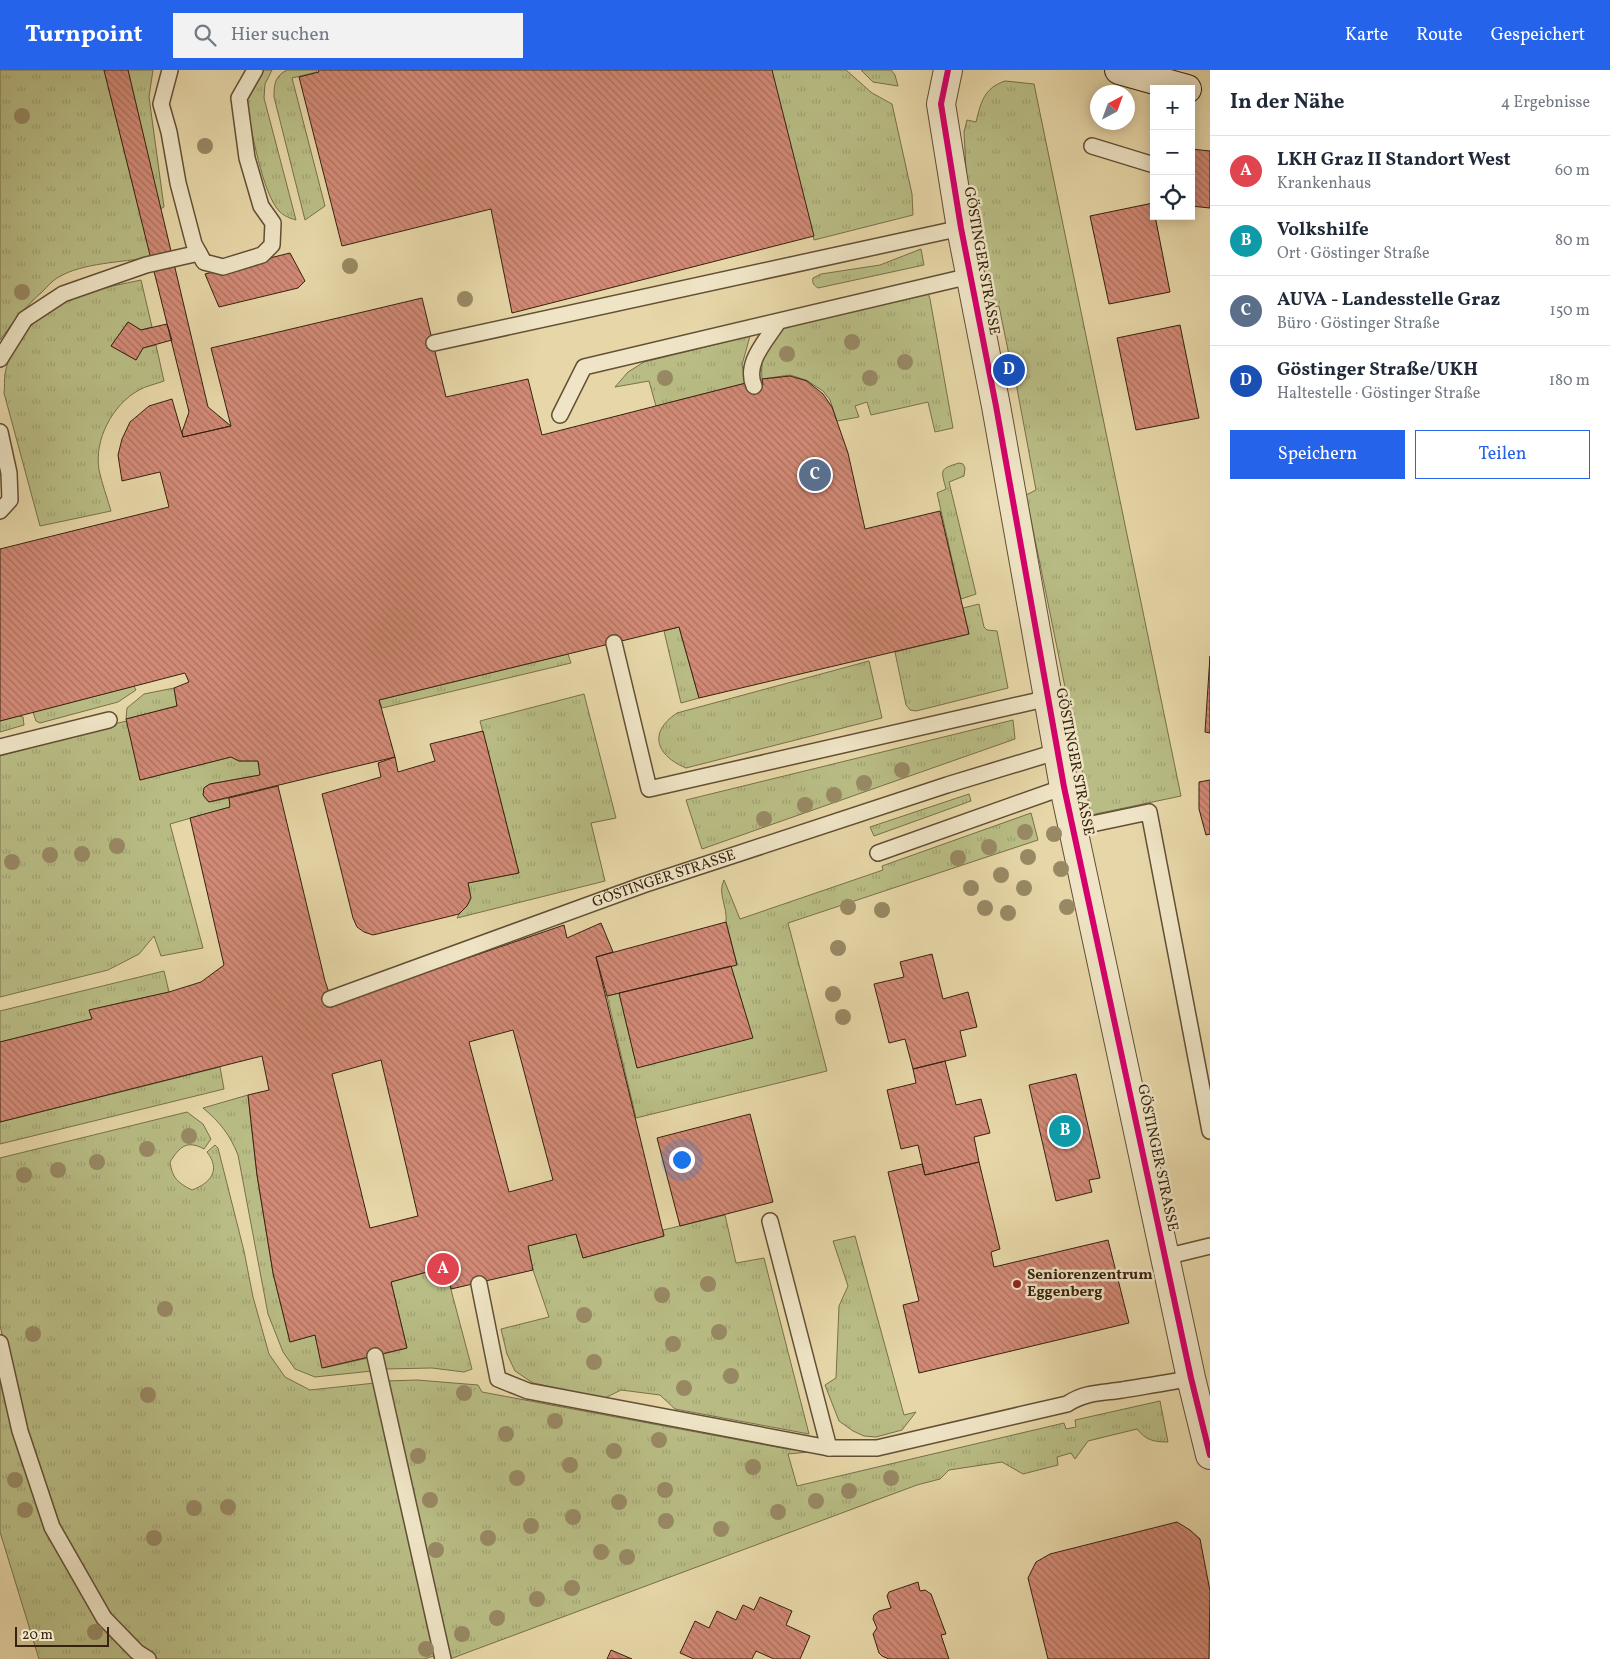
<!DOCTYPE html>
<html lang="de">
<head>
<meta charset="utf-8">
<style>
  :root { --surface:#fff; --page:#f2f2f3; --text:#1f2937; --muted:#747a83; --line:#e0e1e3; --accent:#2563eb }
  body { margin:0; font-family:Vollkorn,serif; background:var(--page); color:var(--text) }
  .controls { position:absolute; right:15px; top:15px; display:grid; overflow:hidden; border-radius:0px; box-shadow:0 2px 12px #0003 }
  .controls button { width:45px; height:45px; display:grid; place-items:center; padding:0; border:0; border-bottom:1px solid var(--line); background:var(--surface); color:var(--text); font:25px sans-serif }
  .compass { position:absolute; left:1090px; top:15px; width:45px; height:45px; border-radius:50%; background:var(--surface); box-shadow:0 2px 12px #0003; rotate:41deg }
  .scale { position:absolute; left:15px; bottom:12px; width:94px; box-sizing:border-box; padding-left:5px; border:2px solid #37220f; border-top:0; font-size:14px; line-height:18px; white-space:nowrap; color:#37220f; -webkit-text-stroke:4px #efe5c6; paint-order:stroke }
  .you { position:absolute; left:681px; top:1089px; width:18px; height:18px; margin:-12px; border:4px solid #fff; border-radius:50%; background:#1a73e8; box-shadow:0 0 0 8px #1a73e833 }
  .badge { display:grid; place-items:center; width:32px; height:32px; border-radius:50%; background:var(--accent); color:#fff; font-size:16px; font-weight:700 }
  .pin { position:absolute; translate:-50% -50%; border:2px solid #fff; box-shadow:0 1px 5px #0006 }
  .list { margin:0; padding:0; list-style:none }
  h2 { display:flex; justify-content:space-between; align-items:center; height:65px; margin:0; padding:0 20px; font-size:21px }
  h2 small { font-size:16px; font-weight:400; color:var(--muted) }
  .list li { display:grid; grid-template-columns:32px 1fr auto; gap:15px; align-items:center; box-sizing:border-box; height:70px; padding:0 20px; border-top:1px solid var(--line) }
  .list b { display:block; font-size:19px; white-space:nowrap }
  .list p { margin:0; font-size:16px; white-space:nowrap; color:var(--muted) }
  .list em { font-size:16px; font-style:normal; color:var(--muted) }
  .actions { display:flex; gap:10px; padding:15px 20px }
  .actions a { flex:1; padding:11px 0; border:1px solid var(--accent); border-radius:0px; text-align:center; font-size:18px; color:var(--accent) }
  .actions .main { background:var(--accent); color:#fff }
  .icon { flex:none; width:28px; height:28px; fill:none; stroke:currentColor; stroke-width:2; stroke-linecap:round; stroke-linejoin:round }
  .map { position:relative; flex:none; width:1210px; height:1589px; overflow:hidden }
  header { display:flex; align-items:center; gap:30px; box-sizing:border-box; height:70px; padding:0 25px; background:var(--accent); color:#fff }
  header strong { font-size:24px }
  nav { display:flex; gap:28px; margin-inline-start:auto; font-size:18px }
  .search { width:350px; height:45px; background:var(--page); display:flex; align-items:center; gap:12px; box-sizing:border-box; padding:0 18px; border-radius:0px; color:var(--muted); font-size:19px }
  main { display:flex }
  aside { flex:1; background:var(--surface) }
  .map>svg:first-child { display:block }
  .grass { fill:url(#grass-tufts); stroke:#78704a }
  .building { fill:url(#building-back-hatch); stroke:#37220f; fill-rule:evenodd }
  .lines { fill:none; stroke-linecap:round; stroke-linejoin:round }
  .lane-casing { stroke:#634f35; stroke-width:18 }
  .street-casing { stroke:#634f35; stroke-width:30 }
  .secondary-casing { stroke:#37220f; stroke-width:30 }
  .lane { stroke:#efe5c6; stroke-width:15 }
  .street { stroke:#efe5c6; stroke-width:28 }
  .secondary { stroke:#efe5c6; stroke-width:28 }
  .cycleway-casing { stroke:#efe5c6; stroke-width:9 }
  .cycleway { stroke:#d6006c; stroke-width:6 }
  .tree { fill:#988964 }
  .poi-dot { fill:#8f2418; stroke:#efe5c6; stroke-width:2 }
  .labels { text-anchor:middle; dominant-baseline:central; stroke-width:5; stroke-linejoin:round; paint-order:stroke }
  .street-label { font-size:15px; fill:#37220f; stroke:#efe5c6 }
  .poi-label { font-size:15px; font-weight:bold; fill:#37220f; stroke:#efe5c6; text-anchor:start }
</style>
</head>
<body>
<header>
<strong>Turnpoint</strong>
<div class="search"><svg class="icon" aria-label="search" viewBox="0 0 24 24"><circle cx="10" cy="10" r="6"/><path d="M15 15l6 6"/></svg>Hier suchen</div>
<nav><a>Karte</a><a>Route</a><a>Gespeichert</a></nav>
</header>
<main>
<div class="map">
<svg width="1210" height="1589" viewBox="0 0 1210 1589">
  <defs>
    <pattern id="grass-tufts" width="24" height="20" patternUnits="userSpaceOnUse" patternTransform="scale(1.25)"><rect width="24" height="20" fill="#b9bd85"/><path d="M3 7l-1-3M5 7V3M7 7l1-3M15 17l-1-3M17 17v-4M19 17l1-3" fill="none" stroke="#a0a272"/></pattern>
    <pattern id="building-back-hatch" width="6" height="6" patternUnits="userSpaceOnUse" patternTransform="scale(1.25)"><rect width="6" height="6" fill="#d28a76"/><path d="M-1 5l2 2M0 0l6 6M5-1l2 2" fill="none" stroke="#ab705f"/></pattern>
  </defs>
  <rect width="100%" height="100%" fill="#e7d7a8"/>
  <filter id="stains"><feTurbulence type="fractalNoise" baseFrequency=".004" numOctaves="4"/><feColorMatrix values="0 0 0 0 .2 0 0 0 0 .09 0 0 0 0 .02 0 0 0 .5 -.17"/></filter>
  <radialGradient id="worn" r=".72"><stop offset=".6" stop-color="#630" stop-opacity="0"/><stop offset="1" stop-color="#630" stop-opacity=".3"/></radialGradient>
  <path class="grass" d="M0 0H104L151 187C121 193 83 192 57 208 52 211 47 217 43 221 26 236 13 252 0 270Z
    M128 0H153L149 27 164 137 160 139Z
    M262 0H272L265 14 264 28 296 150C289 148 284 146 279 141 262 122 252 61 246 34L249 20Z
    M287 0H316L317 2 292 8 325 136 305 150 274 27C274 14 275 6 287 0Z
    M771 0H846L872 23 892 34 912 124 913 145 814 170Z
    M861 0H891L895 5 898 16 873 12Z
    M1005 11 1034 14 1181 726 1091 745 1026 425 1036 420 1016 313 1023 311 1019 289 1010 290 999 236 987 238 968 137 964 62 967 50 976 52C981 32 984 18 1005 11Z
    M921 179 924 195 818 218C814 215 812 214 813 208L821 204 880 195Z
    M141 210 152 257 141 260 128 252 111 276 136 290 143 278 156 275 164 311C156 314 146 316 139 320 112 335 94 370 99 400 102 414 107 427 111 441L40 456 4 323C5 317 4 310 5 304 12 263 50 234 88 222 105 217 123 214 141 210Z
    M917 223H928L930 229 953 358 935 362 928 332 871 345 867 332 855 336 859 347 837 351 830 330 823 321 806 310 790 305 762 309C760 287 767 271 785 258Z
    M750 266 742 295 746 313 656 336 649 311 615 317 628 302 644 292Z
    M959 393 963 394 965 398 964 406 949 412 976 524 961 529 937 423 946 419C941 400 939 399 959 393Z
    M979 534 984 557 987 560 997 561 1008 618 916 641 910 640 906 635 895 582 969 564 963 538Z
    M679 557 699 628 681 633 664 561Z
    M568 584 571 593 382 638 379 630Z
    M869 591 882 648 686 698C657 686 647 663 677 643Z
    M134 616 136 620 118 632 40 653 36 651 33 642Z
    M174 618 177 636 126 649 127 638 144 624Z
    M584 624 616 748 591 753 605 811 457 848C466 830 474 840 468 813L519 803 480 651Z
    M19 646 23 647 24 655 0 662V651Z
    M1013 650 1015 669 702 779 686 730Z
    M127 651 140 710 231 687 239 691H258L260 705 210 714 204 718C203 725 204 729 209 732L229 728 230 737 170 754 203 878 161 886 154 866 139 884 108 900 0 927V686L44 674 43 670Z
    M969 724 971 731 874 766 870 757Z
    M1031 743 1038 770 788 853 827 1001 636 1048 607 926 619 923 637 997 752 967 731 896 737 894 726 852C728 838 717 823 724 810L740 849 883 800 882 796Z
    M164 901 169 922 89 940 92 949 0 972V941Z
    M220 997 224 1019 0 1074V1052Z
    M248 1025 257 1105 273 1203 290 1272 315 1265 323 1298 368 1288 372 1301 315 1307 295 1299 283 1282 268 1244 238 1085C230 1065 220 1052 203 1038Z
    M187 1042 203 1054 211 1069 204 1079C186 1069 179 1078 170 1092 172 1108 178 1113 192 1120 211 1113 221 1100 207 1082L215 1075 218 1078 244 1181 253 1227 269 1284 285 1307 310 1320 375 1313 440 1584 424 1589H158L136 1575 104 1537 68 1478 22 1358 0 1255V1088Z
    M725 1145 736 1193 764 1188 809 1364 675 1339 660 1325 621 1320 605 1328 533 1313 515 1301 507 1284 501 1259 549 1247 533 1200 528 1176 576 1164 583 1188 664 1166 663 1160Z
    M855 1166 904 1345 916 1342 902 1360 876 1367 864 1366 853 1361 839 1351 825 1315 836 1308 839 1236 848 1216 833 1171Z
    M445 1197 472 1299 464 1302 432 1298 383 1299 379 1285 407 1278 391 1212Z
    M0 1298 15 1370 46 1461 142 1589H39L0 1462Z
    M417 1310 478 1315 482 1322 787 1379 804 1378 811 1381 809 1382 788 1384 797 1416 1064 1353 1066 1359 1076 1357 1075 1350 1160 1331 1168 1372C1153 1372 1146 1370 1137 1359L1088 1371 1075 1389 1071 1383 1057 1387 1058 1395 1023 1404 1002 1392 949 1400 940 1409 917 1415 450 1589 386 1311Z"/>
  <path class="building" d="M104 0H128L208 337 231 356 183 367 182 362 189 342Z
    M318 0H772L814 166 512 243 491 139 342 176 299 7 319 2Z
    M1191 79 1210 81V138L1191 136Z
    M1153 133 1154 146H1155L1170 222 1109 234 1090 146Z
    M290 183 305 211 298 218 219 237 205 204Z
    M422 228 446 327 528 309 542 365 746 313 747 319 763 315 762 309 790 306 807 311 823 324 832 337 848 383 865 459 940 441 969 564 699 628 679 557 379 630 395 687 209 732 203 725 204 718 205 717 210 714 260 705 258 691H239L231 687 140 710 126 649 177 636 174 618 189 612 185 603 0 651V479L169 437 160 402 122 411 118 385 122 369 130 352 149 336 172 329 183 367 231 356 211 278Z
    M128 252 141 260 167 254 172 270 143 278 136 290 111 276Z
    M1180 255 1199 348 1136 360 1117 268Z
    M1210 586V663L1205 662Z
    M483 661 519 803 468 813 471 828 467 836 459 844 373 865 364 862 357 857 353 848 322 724 381 707 378 693 395 687 398 702 435 691 430 674Z
    M1210 710V764L1206 765 1199 739V712Z
    M278 716 325 911 333 934 564 855 567 868 601 853 613 882 596 887 664 1166 583 1188 576 1164 528 1176 533 1200 451 1219 445 1197 391 1212 407 1278 322 1298 315 1265 290 1272 273 1203 257 1105 248 1025 269 1020 262 986 0 1052V972L92 949 89 940 169 922 201 912 224 895 190 748 230 737 229 728ZM513 960 553 1110 509 1122 469 972ZM381 990 418 1146 370 1158 332 1004Z
    M726 852 737 895 607 926 596 887Z
    M932 884 943 929 968 922 977 957 960 961 966 986 913 999 905 969 889 973 874 914 904 907 900 892Z
    M731 896 753 968 637 998 619 923Z
    M945 991 956 1035 981 1029 990 1063 974 1067 979 1092 925 1105 918 1075 901 1079 887 1020 916 1013 913 999Z
    M1076 1004 1100 1108 1089 1110 1092 1122 1056 1131 1029 1015Z
    M750 1044 773 1132 680 1156 657 1068Z
    M979 1092 1000 1179 991 1182 994 1197 1108 1170 1129 1253 919 1303 903 1235 919 1231 888 1102 922 1094 925 1105Z
    M1177 1452 1190 1460 1200 1469 1210 1521 1209 1589H1048L1028 1508 1036 1492 1050 1484Z
    M918 1512 920 1521 925 1520 931 1524 946 1564 941 1565 949 1589H889L882 1586 879 1583 873 1564 877 1558 873 1549 874 1545 879 1541 891 1538 887 1526 889 1522Z
    M760 1527 792 1541 786 1555 810 1566 800 1589H774L756 1581 752 1589H694L680 1583 695 1551 709 1558 717 1541 736 1550 743 1535 754 1540Z
    M611 1580 632 1589H607Z"/>
  <g class="lines">
    <g class="lane-casing">
      <g id="lane">
        <path d="M170 0 161 34 169 62 178 113 194 174 204 192 223 197 262 185 272 175 273 153 261 136 247 88 239 28 255 0"/>
        <path d="M1092 76 1154 95"/>
        <path d="M434 273 961 158"/>
        <path d="M0 289 25 249 63 224 146 195 199 183"/>
        <path d="M754 316C744 293 766 271 778 252"/>
        <path d="M560 345 584 297 970 206"/>
        <path d="M0 362 9 403 10 430 0 441"/>
        <path d="M614 573 649 719 1049 628"/>
        <path d="M0 677 109 650"/>
        <path d="M1073 758 1149 742 1210 1061"/>
        <path d="M878 783 1064 717"/>
        <path id="s1" d="M330 929 643 815 947 715 1059 681"/>
        <path d="M770 1151 829 1378H877L1067 1334C1085 1322 1102 1323 1122 1320 1145 1316 1168 1313 1191 1308"/>
        <path d="M1165 1187 1210 1176"/>
        <path d="M479 1214 498 1309 528 1321 829 1378"/>
        <path d="M0 1273 20 1361 52 1457 104 1548 137 1582 148 1589"/>
        <path d="M375 1286 443 1589"/>
      </g>
    </g>
    <g class="street-casing">
      <path id="street" d="M948 0 941 34 961 158 996 336 1064 717 1191 1308 1210 1385"/>
    </g>
    <g class="secondary-casing">
      <path id="secondary" d="M1119 0 1187 19"/>
    </g>
    <use href="#lane" class="lane"/>
    <use href="#street" class="street"/>
    <use href="#secondary" class="secondary"/>
    <g class="cycleway-casing">
      <path id="cycleway" d="M948 0 941 34 961 158 996 336 1064 717 1191 1308 1210 1385"/>
    </g>
    <use href="#cycleway" class="cycleway"/>
  </g>
  <g class="tree">
    <circle cx="22" cy="46" r="8"/>
    <circle cx="205" cy="76" r="8"/>
    <circle cx="350" cy="196" r="8"/>
    <circle cx="22" cy="222" r="8"/>
    <circle cx="465" cy="229" r="8"/>
    <circle cx="852" cy="272" r="8"/>
    <circle cx="787" cy="284" r="8"/>
    <circle cx="905" cy="292" r="8"/>
    <circle cx="665" cy="308" r="8"/>
    <circle cx="870" cy="308" r="8"/>
    <circle cx="902" cy="700" r="8"/>
    <circle cx="864" cy="713" r="8"/>
    <circle cx="834" cy="725" r="8"/>
    <circle cx="805" cy="735" r="8"/>
    <circle cx="764" cy="749" r="8"/>
    <circle cx="1025" cy="762" r="8"/>
    <circle cx="1054" cy="764" r="8"/>
    <circle cx="117" cy="776" r="8"/>
    <circle cx="989" cy="777" r="8"/>
    <circle cx="82" cy="784" r="8"/>
    <circle cx="50" cy="785" r="8"/>
    <circle cx="1028" cy="787" r="8"/>
    <circle cx="958" cy="788" r="8"/>
    <circle cx="12" cy="792" r="8"/>
    <circle cx="1061" cy="799" r="8"/>
    <circle cx="1001" cy="805" r="8"/>
    <circle cx="971" cy="818" r="8"/>
    <circle cx="1024" cy="818" r="8"/>
    <circle cx="848" cy="837" r="8"/>
    <circle cx="1067" cy="837" r="8"/>
    <circle cx="985" cy="838" r="8"/>
    <circle cx="882" cy="840" r="8"/>
    <circle cx="1008" cy="843" r="8"/>
    <circle cx="838" cy="878" r="8"/>
    <circle cx="833" cy="924" r="8"/>
    <circle cx="843" cy="947" r="8"/>
    <circle cx="189" cy="1066" r="8"/>
    <circle cx="147" cy="1079" r="8"/>
    <circle cx="97" cy="1092" r="8"/>
    <circle cx="58" cy="1100" r="8"/>
    <circle cx="24" cy="1105" r="8"/>
    <circle cx="708" cy="1214" r="8"/>
    <circle cx="662" cy="1225" r="8"/>
    <circle cx="165" cy="1239" r="8"/>
    <circle cx="584" cy="1245" r="8"/>
    <circle cx="719" cy="1262" r="8"/>
    <circle cx="33" cy="1264" r="8"/>
    <circle cx="673" cy="1274" r="8"/>
    <circle cx="594" cy="1292" r="8"/>
    <circle cx="731" cy="1306" r="8"/>
    <circle cx="684" cy="1318" r="8"/>
    <circle cx="464" cy="1323" r="8"/>
    <circle cx="148" cy="1325" r="8"/>
    <circle cx="555" cy="1351" r="8"/>
    <circle cx="506" cy="1364" r="8"/>
    <circle cx="659" cy="1370" r="8"/>
    <circle cx="614" cy="1381" r="8"/>
    <circle cx="418" cy="1386" r="8"/>
    <circle cx="570" cy="1395" r="8"/>
    <circle cx="753" cy="1397" r="8"/>
    <circle cx="517" cy="1408" r="8"/>
    <circle cx="891" cy="1408" r="8"/>
    <circle cx="15" cy="1410" r="8"/>
    <circle cx="665" cy="1420" r="8"/>
    <circle cx="849" cy="1421" r="8"/>
    <circle cx="430" cy="1430" r="8"/>
    <circle cx="816" cy="1431" r="8"/>
    <circle cx="619" cy="1432" r="8"/>
    <circle cx="228" cy="1437" r="8"/>
    <circle cx="194" cy="1438" r="8"/>
    <circle cx="25" cy="1440" r="8"/>
    <circle cx="778" cy="1442" r="8"/>
    <circle cx="573" cy="1447" r="8"/>
    <circle cx="666" cy="1451" r="8"/>
    <circle cx="531" cy="1456" r="8"/>
    <circle cx="721" cy="1459" r="8"/>
    <circle cx="154" cy="1468" r="8"/>
    <circle cx="488" cy="1468" r="8"/>
    <circle cx="436" cy="1480" r="8"/>
    <circle cx="601" cy="1482" r="8"/>
    <circle cx="627" cy="1487" r="8"/>
    <circle cx="572" cy="1518" r="8"/>
    <circle cx="537" cy="1529" r="8"/>
    <circle cx="497" cy="1548" r="8"/>
    <circle cx="95" cy="1562" r="8"/>
    <circle cx="462" cy="1564" r="8"/>
    <circle cx="426" cy="1579" r="8"/>
  </g>
  <circle class="poi-dot" cx="1017" cy="1214" r="5"/>
  <g class="labels">
    <g class="street-label">
      <text transform="translate(981 191) rotate(80)">GÖSTINGER STRASSE</text>
      <text transform="translate(1074 692) rotate(79)">GÖSTINGER STRASSE</text>
      <text stroke="none"><textPath href="#s1" startOffset="355">GÖSTINGER STRASSE</textPath></text>
      <text transform="translate(1157 1088) rotate(78)">GÖSTINGER STRASSE</text>
    </g>
    <g class="poi-label">
      <text x="1027" y="1205">Seniorenzentrum<tspan x="1027" dy="17">Eggenberg</tspan></text>
    </g>
  </g>
  <rect width="100%" height="100%" filter="url(#stains)"/>
  <rect width="100%" height="100%" fill="url(#worn)"/>
</svg>
<div class="controls">
<button>+</button>
<button>−</button>
<button><svg class="icon" aria-label="locate" viewBox="0 0 24 24"><circle cx="12" cy="12" r="6"/><path d="M12 2v4M12 18v4M2 12h4M18 12h4"/></svg></button>
</div>
<svg class="compass" viewBox="-18 -18 36 36"><path d="M0-13l5 13h-10z" fill="#e53935"/><path d="M0 13l5-13h-10z" fill="#747a83"/></svg>
<div class="scale">20 m</div>
<div class="you"></div>
<div class="pin badge" style="left:443px;top:1199px;background:#e0444e">A</div>
<div class="pin badge" style="left:1065px;top:1061px;background:#0f9aa8">B</div>
<div class="pin badge" style="left:815px;top:405px;background:#5c6f8a">C</div>
<div class="pin badge" style="left:1009px;top:300px;background:#1a4fb4">D</div>
</div>
<aside>
<h2>In der Nähe<small>4 Ergebnisse</small></h2>
<ul class="list">
<li><span class="badge" style="background:#e0444e">A</span><div><b>LKH Graz II Standort West</b><p>Krankenhaus</p></div><em>60 m</em></li>
<li><span class="badge" style="background:#0f9aa8">B</span><div><b>Volkshilfe</b><p>Ort · Göstinger Straße</p></div><em>80 m</em></li>
<li><span class="badge" style="background:#5c6f8a">C</span><div><b>AUVA - Landesstelle Graz</b><p>Büro · Göstinger Straße</p></div><em>150 m</em></li>
<li><span class="badge" style="background:#1a4fb4">D</span><div><b>Göstinger Straße/UKH</b><p>Haltestelle · Göstinger Straße</p></div><em>180 m</em></li>
</ul>
<div class="actions"><a class="main">Speichern</a><a>Teilen</a></div>
</aside>
</main>
</body>
</html>
